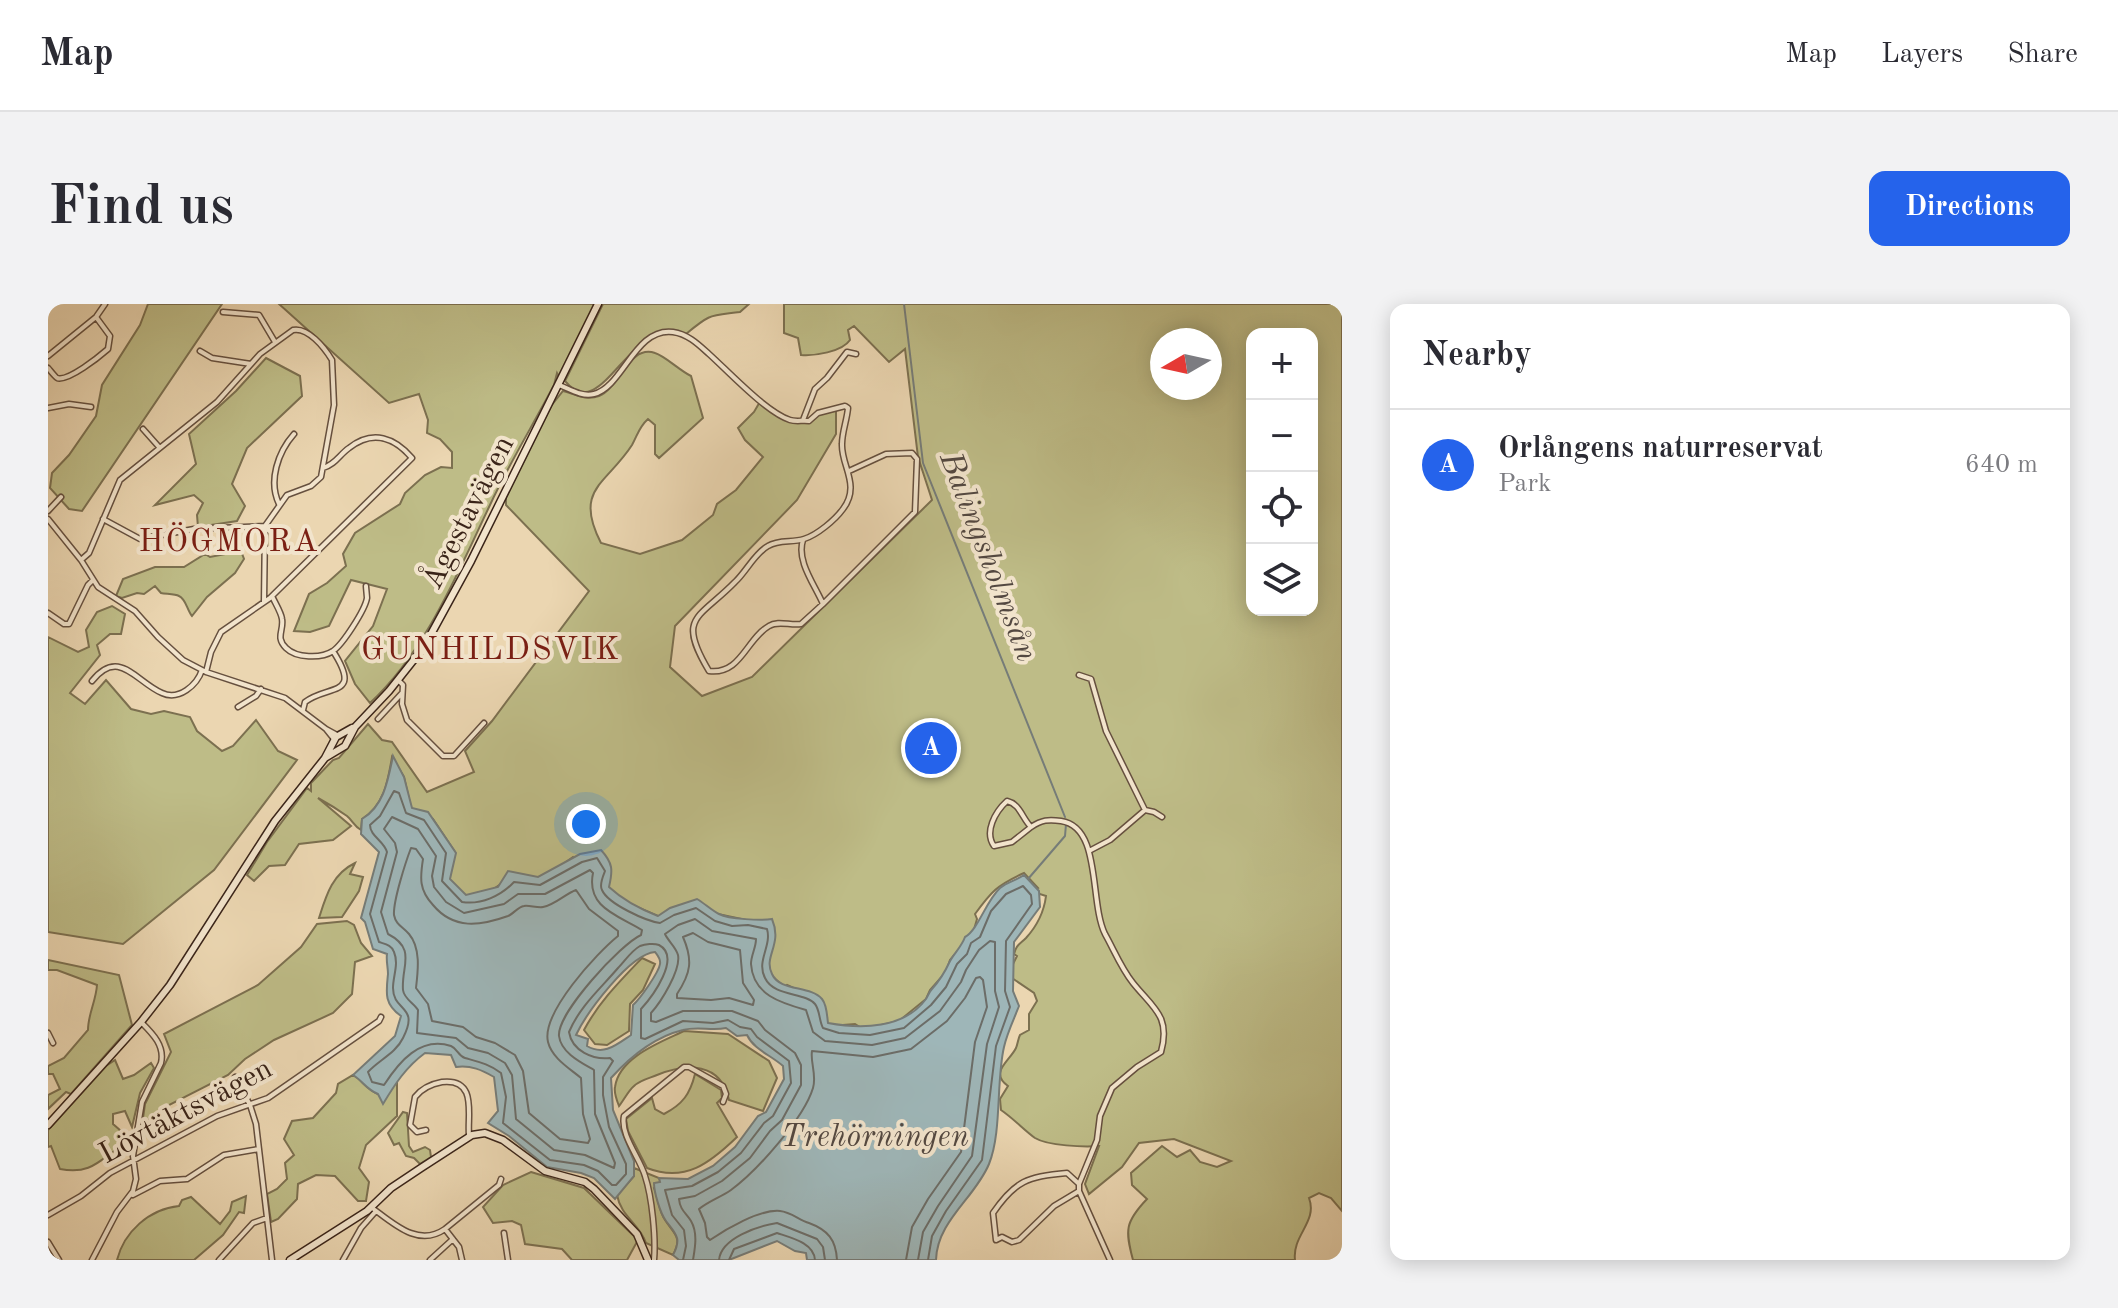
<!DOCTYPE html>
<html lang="en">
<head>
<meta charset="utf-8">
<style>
  :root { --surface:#fff; --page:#f2f2f3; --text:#2b2b33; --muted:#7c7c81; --line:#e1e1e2; --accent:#2563eb }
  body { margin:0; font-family:"Old Standard TT",serif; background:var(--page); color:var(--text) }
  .controls { position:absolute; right:24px; top:24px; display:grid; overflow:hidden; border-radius:16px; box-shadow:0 4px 20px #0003 }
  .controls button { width:72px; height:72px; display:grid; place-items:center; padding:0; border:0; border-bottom:2px solid var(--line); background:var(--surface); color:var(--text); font:40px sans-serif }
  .compass { position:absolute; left:1102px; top:24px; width:72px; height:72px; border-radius:50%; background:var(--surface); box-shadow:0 4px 20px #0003; rotate:261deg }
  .you { position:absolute; left:538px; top:520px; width:28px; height:28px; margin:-20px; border:6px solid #fff; border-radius:50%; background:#1a73e8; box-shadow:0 0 0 12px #1a73e833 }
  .badge { display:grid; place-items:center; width:52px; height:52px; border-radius:50%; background:var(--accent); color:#fff; font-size:26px; font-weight:700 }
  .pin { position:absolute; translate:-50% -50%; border:4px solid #fff; box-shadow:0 2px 8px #0006 }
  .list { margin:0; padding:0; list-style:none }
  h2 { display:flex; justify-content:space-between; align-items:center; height:104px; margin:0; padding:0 32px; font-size:34px }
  h2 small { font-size:26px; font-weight:400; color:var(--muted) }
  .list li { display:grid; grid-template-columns:52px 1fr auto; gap:24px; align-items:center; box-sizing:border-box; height:112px; padding:0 32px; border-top:2px solid var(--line) }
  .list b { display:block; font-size:30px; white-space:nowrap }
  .list p { margin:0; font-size:26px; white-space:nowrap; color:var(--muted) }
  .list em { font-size:26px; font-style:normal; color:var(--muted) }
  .icon { flex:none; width:44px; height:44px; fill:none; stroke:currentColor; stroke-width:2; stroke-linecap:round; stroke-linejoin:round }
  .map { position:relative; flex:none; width:1294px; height:956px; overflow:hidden; border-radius:16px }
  header { display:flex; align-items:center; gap:48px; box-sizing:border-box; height:112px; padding:0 40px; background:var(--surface); border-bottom:2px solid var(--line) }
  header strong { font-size:38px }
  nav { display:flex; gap:44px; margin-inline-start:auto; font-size:28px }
  .intro { display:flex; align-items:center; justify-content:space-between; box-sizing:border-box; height:192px; padding:0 48px }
  h1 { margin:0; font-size:56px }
  .button { padding:20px 36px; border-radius:16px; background:var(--accent); color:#fff; font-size:28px; font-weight:700 }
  main { display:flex; gap:48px; padding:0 48px }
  aside { flex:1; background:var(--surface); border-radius:16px; box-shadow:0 4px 20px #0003 }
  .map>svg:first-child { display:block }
  .green { fill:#bebc87; stroke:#7c7050; stroke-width:2; fill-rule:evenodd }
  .water { fill:#9eb6b8; stroke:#767c78; stroke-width:2; fill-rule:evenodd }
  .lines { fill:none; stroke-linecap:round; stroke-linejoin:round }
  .shore { stroke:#6c6d68; stroke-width:2 }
  .stream { stroke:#767c78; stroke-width:2 }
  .street-casing { stroke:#66503f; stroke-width:7 }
  .secondary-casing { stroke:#3a2419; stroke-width:9 }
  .street { stroke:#f2e4cc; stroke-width:4 }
  .secondary { stroke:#f2e4cc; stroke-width:6 }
  .labels { text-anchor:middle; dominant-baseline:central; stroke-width:8; stroke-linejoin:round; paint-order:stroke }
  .street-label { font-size:30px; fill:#3a2419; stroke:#f2e4cc }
  .neighbourhood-label { font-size:32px; letter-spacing:2px; fill:#7a1f14; stroke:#f2e4cc }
  .water-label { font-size:32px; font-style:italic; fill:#534841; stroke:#f2e4cc }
</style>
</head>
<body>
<header>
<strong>Map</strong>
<nav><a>Map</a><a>Layers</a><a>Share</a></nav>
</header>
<div class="intro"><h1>Find us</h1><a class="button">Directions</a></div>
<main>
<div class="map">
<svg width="1294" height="956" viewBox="0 0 1294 956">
  <rect width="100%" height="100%" fill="#ebd6b1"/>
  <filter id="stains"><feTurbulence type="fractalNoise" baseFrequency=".0025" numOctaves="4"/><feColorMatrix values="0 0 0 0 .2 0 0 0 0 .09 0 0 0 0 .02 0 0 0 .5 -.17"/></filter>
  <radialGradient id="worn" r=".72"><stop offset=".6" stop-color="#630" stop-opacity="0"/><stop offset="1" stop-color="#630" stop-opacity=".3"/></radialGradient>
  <path class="green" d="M100 0H174L34 207 21 205 2 184 4 169 21 151 48 112 54 81 92 21Z
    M231 0H547L511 73 509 69 506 81C485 121 461 160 442 201 409 270 378 347 322 399L307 380 297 357 325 322 339 285 303 276 281 322 262 328 246 327 261 290 279 279 298 262 295 250 307 229 352 200 357 189 377 171 393 163 404 164V148L392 135 379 129 380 116 371 90 341 99Z
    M555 0H701L692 8C662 12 663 9 638 30 582 7 555 124 517 77Z
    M736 0H1294V907L1283 894 1271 889 1261 894C1270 918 1244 931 1247 956H1085C1077 926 1077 918 1099 895L1084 881 1083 869 1114 842 1129 853 1142 846 1152 858 1169 863 1183 857 1126 835 1091 839 1074 863 1041 890 1037 880 1051 842C1036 843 1000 842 987 834 976 826 966 815 953 806L952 795 960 782C941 768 961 758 968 744 970 739 970 735 972 731L981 726V710L989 697 986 689 964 674 962 666 969 652 966 650C968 641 972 640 978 634 988 623 996 608 998 592L992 590 983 594 982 588 990 584 976 569C949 581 943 588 927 610L929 615 925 629 902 656 898 668 882 686 878 695 851 717 815 725 807 720 782 722 757 689 739 681 736 683 724 672 721 665 713 619 670 610 612 613 571 595 525 553 496 574 455 578C447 586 429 593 418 593L401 576 407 548 385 515 363 504 356 473 344 453C340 477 336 502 314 515L313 526C306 522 305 517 299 512 289 505 281 500 270 494L303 522 285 536 251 540 237 561 221 562 206 577 199 571 219 538 259 484 263 487V479L285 456 291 454 320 420 334 436 344 438 379 488 426 468 417 447 444 417 541 287 458 201V193L503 102 515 87C527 90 538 97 551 92 572 84 581 40 607 49 617 52 631 66 643 72L655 114 611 154 607 150V121L600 115C591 123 590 130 584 141 559 180 525 185 553 239L592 250 634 236 665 211 669 200 688 186 715 153 697 136 690 124 706 108 713 96 742 116 761 117 770 109 788 104V130L749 196 627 322 622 363 654 392 704 373 884 196 870 153 857 45 841 58 806 22 800 26 802 36C794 48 766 52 753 51L750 34 736 29ZM1204 30H1264V306H1204ZM1114 36H1162V84H1114Z
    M218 54 252 72 254 92 199 144 184 180 197 202 189 217 150 223 149 211 155 199 146 191 107 201 148 160 141 130 188 87Z
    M193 247 196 255 187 269 159 293 144 312C139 306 138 295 131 292 127 290 118 290 113 289L107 282 96 290 89 289 74 294 68 292 75 275 107 263H136L157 250 162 253Z
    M64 302 77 310 73 330H62L49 341 52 351 22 389 37 400 58 376 83 405 103 410 116 407 142 413 149 427 174 447 185 442 208 416 230 447 249 456 166 566 75 640 0 628V333L30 348 41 343 38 326 49 308Z
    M307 559 302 570 315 573 311 587 294 613 271 614C278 592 284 570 307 559Z
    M299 617 306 621 313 639 324 652 307 658 304 690 285 709 226 736 197 755 180 771 117 803 94 821 97 800 123 748 116 730 210 681 253 643 269 620Z
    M594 654 607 660 595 686 582 700 581 727 559 741 547 740 536 726C551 698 572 677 594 654Z
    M0 656 71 671 84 721 23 790 18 788 0 805V791L12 785 5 770H0V762L16 754 40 726C40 710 48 697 49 681L9 666H0Z
    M636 727 680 730 721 757 729 774 715 807 681 796C673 758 639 759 609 771 602 774 592 776 586 782 580 787 576 796 571 802 569 797 566 788 567 783 571 753 613 738 636 727Z
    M67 756 75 775 86 771 103 759 106 764 92 789 84 823 77 807 65 810V820L73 827V842C51 857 42 871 12 865L3 842 0 843V826L58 762Z
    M647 770 673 786 674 794 669 799 689 833C662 859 637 879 599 864L580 827 578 815 604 794 607 805 616 810C635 800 642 790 647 770Z
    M305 771C315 777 318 785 330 790L349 777V812L318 841 311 864 321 878 318 897H310L287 872 268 871 250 880 249 895 230 915 223 918 219 890 229 885 239 875 237 859 246 851 236 835 244 817 265 814 288 789 290 780Z
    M355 808 359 809 361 842 365 848 377 843 382 846 383 853 372 860 366 854 358 852 351 839 346 841 340 829Z
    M586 864 611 874 613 878 606 884C610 893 611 908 617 916 626 930 635 933 625 951L598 939C591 919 573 913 569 891L586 872Z
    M483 868 536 884 590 936 579 956H524L514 945 477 940 473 921 464 917 445 919 435 903 455 881Z
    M198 892 196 909 191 908 175 931 146 956H69C76 928 101 905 131 902L134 896 143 893 172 920 182 907 184 898Z"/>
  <path class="water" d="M345 452 356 473 364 504 380 508 408 549 402 575 418 591 450 583 460 567 490 573 532 550 553 546C565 559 565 566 561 583 575 596 592 605 610 612L622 604 649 595C656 599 663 606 671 610 681 615 713 617 724 615 735 641 715 652 724 670 732 688 762 681 774 695 779 701 779 712 780 719 813 725 856 725 878 695 880 692 881 688 884 685 892 676 896 670 901 659 905 650 913 644 917 633 930 626 938 597 952 584 959 578 969 576 976 571L991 587 992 603 966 638 965 687 971 702C966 715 959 729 956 743 948 777 954 828 941 860 927 894 889 917 888 956H759L758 949 747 947 729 937 681 956H631L625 951C634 934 628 930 618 917 612 909 606 888 606 879L612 878 611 874 640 875 665 862 687 843 710 812 718 808 736 775 735 762C723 751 706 746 699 731L689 732 678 724C664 727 649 722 635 726 606 733 582 753 563 774L565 806 586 857V872L567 895 546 874 533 869 499 863 461 832 440 819 450 807 446 773C434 766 423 761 408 763L403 751 377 749C358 763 347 780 335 800L330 790C318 785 315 777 305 771L347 732 353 712C336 700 338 689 340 670 340 663 338 657 339 650L325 645 317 618 313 614 331 548 313 530 314 515C336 502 340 476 345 452ZM607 648C610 652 613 655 612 660 611 668 592 695 585 701L583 731C568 741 556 752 539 742L540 735 528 731C539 708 582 650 607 648Z"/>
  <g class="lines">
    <path class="shore" d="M344 513 370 525 388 552 384 572 386 583 398 598 416 609 456 600 470 590H497L542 566 545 569C538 603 569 611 594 626L593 631C573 640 509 709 511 732 513 749 534 759 546 766L547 810 567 859 566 864 537 851 506 846 468 815 464 771 457 759 440 749 420 744 408 734 369 729 370 706C366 699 356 695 355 686 353 662 369 645 340 630L333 608 349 548 347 539 336 525Z
      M363 544 368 545 375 555C372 574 371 586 385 601 406 626 432 622 460 612 465 610 470 603 476 602 481 601 489 604 495 603 507 601 517 590 528 586L541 605 570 627V632C549 649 493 709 500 738 504 754 521 764 533 774L535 810 542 835 540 839 512 835 481 809 475 767 467 751 447 739 428 733 415 723 384 717 380 700 368 684C370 667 373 644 361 630 354 622 348 621 346 611 345 597 358 557 363 544Z
      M645 629 660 638 692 646 695 679 706 696 705 701 681 694 663 696 629 694V690C643 669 645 656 635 633Z
      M635 956 638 942 636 926 624 911 617 886 644 882 670 868 693 849 716 819 725 812 743 779 741 757 709 733 703 725 692 723 680 716 665 719 635 717 597 735 593 734V705C604 693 634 653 611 641 606 639 597 640 592 642 583 647 577 657 570 664 552 685 532 702 521 728 524 747 545 756 562 754L565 757 555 773V791L561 823 578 860V870L568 881H564L550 867 536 861 502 856 455 819 458 793 453 769C441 760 431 758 417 754 410 752 410 745 403 742 372 732 351 758 336 781L324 778 320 768C331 756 348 749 355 734 372 701 345 708 345 684 345 672 351 660 346 648 344 641 337 640 331 638L322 610 339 548C336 537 322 532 322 521L332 512 346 487 351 489 358 509 376 516 398 549 394 577 414 598C433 601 453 592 466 578L492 581 534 558 549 554 557 567C555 572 551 581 554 586 560 600 598 617 612 619L626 611 648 604 667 617 684 622 700 621 719 625C724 642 708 657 717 674 726 693 757 688 767 700 772 706 771 717 775 724L791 729 822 731 856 724 883 701 898 683 909 660 919 650 923 639 932 633 943 607 958 590 975 582 983 591 984 600 958 637 957 687 962 703 948 742 934 856 898 907 884 932 880 956
      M645 956C647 944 650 929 643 917 638 909 632 906 631 895L647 892 674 877 702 854 722 827 734 816 753 781V761L747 749 717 726 710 717 684 707H635L608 718 603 717V709C613 698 633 666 630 651 628 643 620 637 617 630L630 621 647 615 664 627 708 635C708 644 703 651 703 660 705 691 733 699 758 706L765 728 777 737 824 741 857 734 892 707 913 678 918 666 931 646 942 637 947 638V687L951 703 939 740 924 852 890 902 875 928 870 956
      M671 956C673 934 710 922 729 919L769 935 775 943 777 956
      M681 956 686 945 729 929C744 934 766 939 767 956
      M789 956C788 936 780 926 761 919 751 916 743 908 732 907 712 905 678 925 662 936L659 933 657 919 651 905C661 897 673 893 683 886 709 867 756 814 765 784 769 771 762 758 764 747L825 753 863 745 899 717 917 694 928 674 932 673 935 676 939 703 927 738 913 848 880 895 864 923 858 956"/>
    <path class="stream" d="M856 0 875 159 1017 513
      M980 575 1017 532 1018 520"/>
    <g class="street-casing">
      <path id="street" d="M175 8 211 11 227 38
        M152 47 164 54 203 60
        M0 52 48 13 57 0
        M0 64C1 65 8 74 9 74 20 78 52 52 60 45L62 32 48 13
        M511 81C522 85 533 93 546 90 575 83 587 23 625 28 640 30 651 41 661 50 681 68 718 108 742 116 748 118 755 116 761 117L770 109 797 102 800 104C799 116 794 128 794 140 793 162 813 181 795 205 787 216 769 231 756 235 744 239 731 235 720 242 707 249 698 268 687 278 651 315 628 312 661 367 693 371 698 335 721 322 730 316 743 322 753 320L775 300
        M0 104 21 100 43 103
        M755 116 767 85 779 74 799 48 808 50
        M95 125 111 143
        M231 200C220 177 230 148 246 130
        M0 207 13 193
        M0 215 33 256 50 283 87 307 110 333 135 356 158 368 237 394 278 425
        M55 215 92 235 146 225 217 222
        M755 236C748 257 767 281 775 300L867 208 869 155 864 149 838 150 801 167
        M33 256 41 249 72 176 169 98 212 50 245 26C260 23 276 43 284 56L286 101 273 173 263 182 239 191 217 222 216 298
        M224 292C227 299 233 308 234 315 236 327 227 333 238 344 248 354 273 355 285 347 295 340 317 306 319 294 319 293 318 283 318 282
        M0 309 16 320H21L40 281 45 276
        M158 368 163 348 173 328 222 294 364 154C347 134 325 125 301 144 291 151 288 160 275 164
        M1031 371 1043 375 1058 427 1097 506
        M44 377C71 343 88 378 114 389 131 397 149 381 154 366
        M351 377 355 381 354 400 359 416 395 452H406L436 419
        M190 403 208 392 213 385
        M255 406 257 398C280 380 315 394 285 347
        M330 415 354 389
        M286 435 278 425 289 431
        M983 523 964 538 946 542C936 528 947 508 959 497 972 500 974 514 983 523 994 516 1000 515 1013 517 1054 523 1041 597 1057 630 1066 646 1073 664 1085 679 1105 704 1123 712 1113 748L1089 763 1064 784 1052 812 1049 836 1031 880V887L1062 956
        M1041 547 1062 536 1097 506 1106 508 1114 513
        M0 729 5 739
        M187 773 202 801 208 820 224 956
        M378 826 369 828 362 821 367 793C374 784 383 780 394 778 430 774 419 811 421 831
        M1031 880 1019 869C980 872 967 877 945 909L948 936 954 933 964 938 971 936 1006 902 1031 887
        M85 891 112 877 139 875 176 851 211 845
        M323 903C345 919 370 944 397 925L411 943 414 956
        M0 911 33 892 62 869 169 812 220 794 331 717 333 713
        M397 925 451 881 453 875
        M456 929 460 956
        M0 938 11 956
        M44 956 69 908 85 887 88 875 85 852 94 798 113 759C117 742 105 730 94 719
        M171 956 205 919 219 914
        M295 956 313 924 328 907
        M382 956 405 935
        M606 956C608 934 604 893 597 872 592 854 572 831 576 812L636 763H641L675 782 678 790 675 798"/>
    </g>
    <g class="secondary-casing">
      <path id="secondary" d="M277 454 297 442 307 423 341 387 376 343 423 257 550 0
        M0 821 93 718 122 681 227 517 277 454 288 433 304 424
        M242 956 319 907 343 884 373 864 424 831 437 829 455 836 497 867 537 878 546 885 589 930 600 956"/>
    </g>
    <use href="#street" class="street"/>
    <use href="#secondary" class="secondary"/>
  </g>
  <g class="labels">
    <g class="street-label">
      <text transform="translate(421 209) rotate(-63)">Ågestavägen</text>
      <text transform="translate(138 808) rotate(-28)">Lövtäktsvägen</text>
    </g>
    <g class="neighbourhood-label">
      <text x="181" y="239">HÖGMORA</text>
      <text x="443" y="347">GUNHILDSVIK</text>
    </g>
    <g class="water-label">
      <text transform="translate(939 253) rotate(69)">Balingsholmsån</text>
      <text x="827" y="834">Trehörningen</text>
    </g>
  </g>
  <rect width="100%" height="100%" filter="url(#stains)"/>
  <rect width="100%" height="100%" fill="url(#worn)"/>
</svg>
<div class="controls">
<button>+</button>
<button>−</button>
<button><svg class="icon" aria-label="locate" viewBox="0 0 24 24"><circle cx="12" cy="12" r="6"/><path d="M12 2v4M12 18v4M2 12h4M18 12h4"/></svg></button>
<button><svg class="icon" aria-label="layers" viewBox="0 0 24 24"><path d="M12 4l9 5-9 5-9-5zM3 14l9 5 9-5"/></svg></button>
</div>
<svg class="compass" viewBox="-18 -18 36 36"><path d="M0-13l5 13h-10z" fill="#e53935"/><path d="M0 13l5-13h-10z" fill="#7c7c81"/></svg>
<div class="you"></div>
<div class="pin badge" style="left:883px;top:444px">A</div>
</div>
<aside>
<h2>Nearby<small></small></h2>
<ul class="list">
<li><span class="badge">A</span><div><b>Orlångens naturreservat</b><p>Park</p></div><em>640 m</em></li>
</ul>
</aside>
</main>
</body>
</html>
